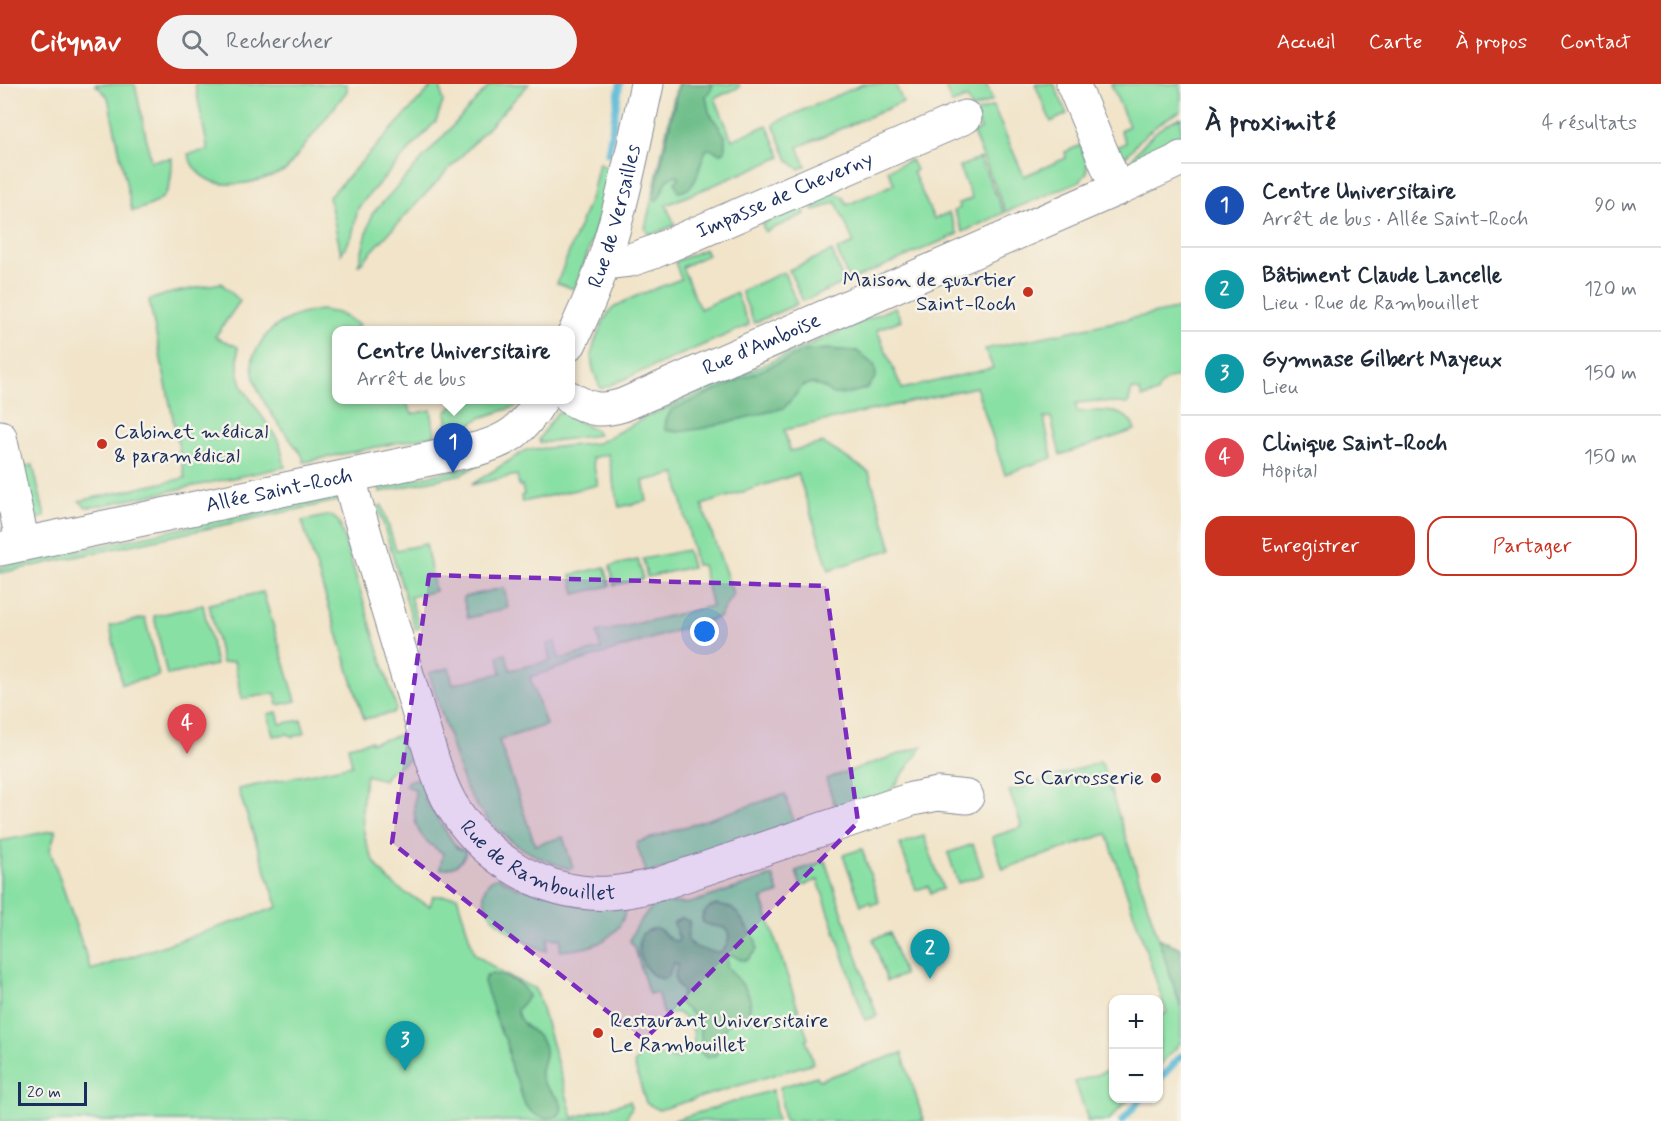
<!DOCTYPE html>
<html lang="fr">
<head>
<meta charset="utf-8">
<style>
  :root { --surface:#fff; --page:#f2f2f3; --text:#1f2937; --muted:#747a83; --line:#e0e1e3; --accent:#c8321e }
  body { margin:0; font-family:Mynerve,sans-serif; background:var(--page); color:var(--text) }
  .controls { position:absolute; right:18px; bottom:18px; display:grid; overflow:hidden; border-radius:12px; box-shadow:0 2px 4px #0004 }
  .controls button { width:54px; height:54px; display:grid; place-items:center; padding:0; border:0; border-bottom:2px solid var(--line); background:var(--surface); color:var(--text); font:30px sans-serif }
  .scale { position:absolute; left:18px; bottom:15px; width:69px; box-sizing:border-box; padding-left:6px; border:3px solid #1b2f5e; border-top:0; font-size:16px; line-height:21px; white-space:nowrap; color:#1b2f5e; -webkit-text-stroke:4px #f7f3e8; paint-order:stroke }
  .you { position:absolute; left:705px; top:548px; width:21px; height:21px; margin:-15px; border:4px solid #fff; border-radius:50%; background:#1a73e8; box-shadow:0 0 0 9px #1a73e833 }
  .badge { display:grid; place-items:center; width:39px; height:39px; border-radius:50%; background:var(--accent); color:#fff; font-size:20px; font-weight:700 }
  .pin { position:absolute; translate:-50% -50px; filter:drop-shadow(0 2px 3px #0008) }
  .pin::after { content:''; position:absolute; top:32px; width:21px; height:18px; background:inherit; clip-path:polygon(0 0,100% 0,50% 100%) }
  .popup { position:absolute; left:332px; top:242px; width:243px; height:78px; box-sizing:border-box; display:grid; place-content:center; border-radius:12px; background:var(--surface); filter:drop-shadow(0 2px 4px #0005); font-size:20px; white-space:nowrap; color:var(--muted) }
  .popup b { font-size:22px; color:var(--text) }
  .popup::after { content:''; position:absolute; left:50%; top:100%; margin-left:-12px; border:12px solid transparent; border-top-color:var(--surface) }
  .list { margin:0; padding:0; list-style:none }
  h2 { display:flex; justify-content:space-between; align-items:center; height:78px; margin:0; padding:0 24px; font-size:26px }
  h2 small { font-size:20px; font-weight:400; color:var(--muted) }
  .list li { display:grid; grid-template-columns:39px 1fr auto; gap:18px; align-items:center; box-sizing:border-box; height:84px; padding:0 24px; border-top:2px solid var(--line) }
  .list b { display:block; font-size:22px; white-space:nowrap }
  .list p { margin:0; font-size:20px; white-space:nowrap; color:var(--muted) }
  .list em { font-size:20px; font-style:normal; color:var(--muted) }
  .actions { display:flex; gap:12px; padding:18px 24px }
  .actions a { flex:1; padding:14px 0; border:2px solid var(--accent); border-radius:18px; text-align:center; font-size:21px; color:var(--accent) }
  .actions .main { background:var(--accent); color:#fff }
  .icon { flex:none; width:33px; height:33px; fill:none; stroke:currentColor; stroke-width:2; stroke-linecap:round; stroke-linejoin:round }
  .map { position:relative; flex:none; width:1181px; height:1037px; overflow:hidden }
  header { display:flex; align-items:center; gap:36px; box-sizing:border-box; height:84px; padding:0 30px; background:var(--accent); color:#fff }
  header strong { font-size:28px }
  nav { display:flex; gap:33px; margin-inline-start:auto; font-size:21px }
  .search { width:420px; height:54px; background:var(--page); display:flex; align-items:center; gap:15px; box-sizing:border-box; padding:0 21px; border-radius:33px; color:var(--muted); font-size:22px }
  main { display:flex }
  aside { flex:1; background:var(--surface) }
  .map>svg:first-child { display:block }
  .green { fill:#89e0a4; stroke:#528881; stroke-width:1.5 }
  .forest { fill:#6ebe8a; stroke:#447674; stroke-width:1.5 }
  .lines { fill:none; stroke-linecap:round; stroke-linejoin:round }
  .stream { stroke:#59b9d7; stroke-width:7 }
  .minor-casing { stroke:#868a94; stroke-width:35 }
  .minor { stroke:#fff; stroke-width:33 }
  .marked { fill:#7b2cbf; fill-opacity:0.2; stroke:#7b2cbf; stroke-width:4.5; stroke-dasharray:12 8; stroke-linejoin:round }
  .poi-dot { fill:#c8321e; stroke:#f7f3e8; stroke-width:2 }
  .labels { text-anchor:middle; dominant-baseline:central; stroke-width:5; stroke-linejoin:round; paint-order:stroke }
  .street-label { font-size:21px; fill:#1b2f5e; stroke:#f7f3e8 }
  .poi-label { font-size:21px; fill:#1b2f5e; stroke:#f7f3e8; text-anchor:end }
</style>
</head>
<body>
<header>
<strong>Citynav</strong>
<div class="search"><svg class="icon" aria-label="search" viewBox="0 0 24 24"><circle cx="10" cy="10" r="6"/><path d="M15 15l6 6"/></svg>Rechercher</div>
<nav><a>Accueil</a><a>Carte</a><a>À propos</a><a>Contact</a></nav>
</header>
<main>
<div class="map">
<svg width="1181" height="1037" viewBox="0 0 1181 1037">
  <rect width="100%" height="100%" fill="#f7f3e8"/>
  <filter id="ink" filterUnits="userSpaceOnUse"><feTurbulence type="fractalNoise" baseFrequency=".0167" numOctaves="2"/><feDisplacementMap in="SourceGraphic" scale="12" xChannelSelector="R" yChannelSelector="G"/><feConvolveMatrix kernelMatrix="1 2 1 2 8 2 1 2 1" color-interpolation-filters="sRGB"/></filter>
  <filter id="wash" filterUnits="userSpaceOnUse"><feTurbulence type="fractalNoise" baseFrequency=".008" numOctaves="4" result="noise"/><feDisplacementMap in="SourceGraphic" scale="24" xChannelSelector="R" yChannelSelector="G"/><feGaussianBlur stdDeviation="1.35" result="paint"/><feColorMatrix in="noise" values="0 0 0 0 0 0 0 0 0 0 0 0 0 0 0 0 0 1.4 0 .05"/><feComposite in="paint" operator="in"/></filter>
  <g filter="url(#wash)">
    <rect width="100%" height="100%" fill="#f1e4c9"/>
    <path class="green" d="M95 0H135L151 77 172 74C172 108 167 119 132 127L108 13Z
      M195 0H347V7L286 86C261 98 213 112 194 83 191 80 190 74 188 70L208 66Z
      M434 0H440L443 18 436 37 372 107 358 124 352 152 341 170 329 113Z
      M491 0H529L358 182 372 130Z
      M677 0H739L740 3 715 14 732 56 767 41 781 73 666 121 675 141 650 151 645 145Z
      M863 0H895L903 18 798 63 806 82 799 85 788 76 774 42 776 38Z
      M944 0H986L993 16 972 25 967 14 952 20Z
      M1035 0H1054L1067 30 1051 38Z
      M1111 0H1181V27C1165 34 1152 44 1140 56 1133 64 1128 72 1119 78L1113 65 1126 59 1120 46 1129 42Z
      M993 22 1024 92 1066 74 1065 68 1081 61 1087 77V89L1080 97 1006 128 973 49 981 45 974 30Z
      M1181 33V63L1126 85C1138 63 1157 42 1181 33Z
      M980 74 1004 129 963 148 954 127 960 124 958 120 972 114 959 83Z
      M911 76 916 86 913 88 934 135 949 129 958 150 849 197 837 166 854 159 836 118 814 127 810 119 834 108 843 113 847 121 894 100 888 86Z
      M599 78 615 91 614 97H609C599 135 589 170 574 205L557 199 593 107Z
      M802 122 805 130 765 148 762 140Z
      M705 165 708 171 682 183 700 225 736 209 749 241 601 305C591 284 588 274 597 252 601 244 604 234 610 227 622 215 664 202 681 195L675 178Z
      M832 167 844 199 803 217 789 186Z
      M784 188 797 220 754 239 741 207Z
      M221 199 240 217 215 253 238 263V287L243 304 280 359 285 383 94 423H86L79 417 185 394 149 216 167 210Z
      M895 223 901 236 877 246 902 305 993 284 985 265 1181 224V294C1169 292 1161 299 1157 309L1142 314 1140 307 1132 305 1128 320 1097 317 1076 319 1077 328C1097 327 1128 322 1135 346L1060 371 1051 333 1044 334 1052 374 1005 390 976 303 784 346 790 367 823 359 869 388 892 465 829 486 798 390 702 421 733 510 719 533 530 593 546 641 499 656 535 761 563 753 573 784 570 785C522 771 486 745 463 698L429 589 449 584 453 600 501 589 498 572 506 570 510 586 550 577 547 560 555 558 559 575 601 565 597 549 712 522 702 481H696L676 390 643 397 647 417 619 423 608 370 592 374 598 401 522 418 521 412 524 411 522 402H519L517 391 471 401 526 366 598 359 648 332Z
      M320 226 338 229 360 241 352 246H336V316H405L412 330 431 326 435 351 304 378 302 371C285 348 246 304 253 274 255 267 259 261 264 254 276 237 300 229 320 226Z
      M458 316H525L514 323 480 334 467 343 449 348 446 329Z
      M560 328 595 346 598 351 540 359 539 355 557 329Z
      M487 376 462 390 380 408 379 402 461 385Z
      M33 381 45 433 35 435 30 434 18 384Z
      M336 410 341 416 0 489V483L320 415Z
      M382 421 396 466 426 460 435 507 410 513 420 544 415 545 378 423Z
      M331 431 339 438 396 623 395 627 392 629 364 635 302 437Z
      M687 466 692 483 647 493 643 475Z
      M638 476 643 495 614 501 610 482Z
      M605 483 610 502 575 510 571 491Z
      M504 504 508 524 468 534 463 513Z
      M263 508 296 617 278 621 275 609 242 615 234 577 222 579 209 520Z
      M203 521 216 581 167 591 154 532Z
      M145 534 159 592 122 600 110 542Z
      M277 628 280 640 301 636 305 649 293 653 288 650 273 652 268 630Z
      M400 651C411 656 415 663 412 674L389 688 384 696 366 691C358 734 360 774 397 803 407 811 419 816 430 822L433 812H457L474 869 503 890 534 904 538 911 573 1034 630 1017 632 1023 625 1037H0V757L56 746 50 766 91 886 278 823 238 705 352 681 348 662 371 657V659Z
      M923 662 887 712 837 728 826 695Z
      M1100 678 1102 680 1181 924V958L1159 982V932L1167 929 1107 750 1003 785 992 753 1022 743 1009 707Z
      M420 694 427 696 431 709 424 714 457 764 466 767C463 780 452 785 440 785L443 769C413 752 413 738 415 705L405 702 408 697Z
      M785 710 795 742 647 790 636 759Z
      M924 752 943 805 931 809 928 802 916 806 900 760Z
      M973 760 983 791 958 799 948 769Z
      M862 765 879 818 871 821 870 818 861 821 843 771Z
      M825 777 877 932 865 936 818 796 801 802 796 787Z
      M773 792 779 809 762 815 808 955 806 956 813 979 659 1026 646 1019 634 980 640 971 653 967 664 973 673 972V975C680 974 683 970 687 965L692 967C698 951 692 936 676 928L664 931 657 908 649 910 635 864 630 857C633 846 649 821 661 819 670 817 680 821 691 819Z
      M498 793 518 804 624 822C628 839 608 856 594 861 583 865 571 866 560 867L561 855 548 854 547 867C526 861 476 833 485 805 487 799 491 795 498 793Z
      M890 849 904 891 887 897 873 855Z
      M902 969 924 1037H784L780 1003 817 992 819 996Z
      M1113 985 1114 1014 1129 1015 1108 1037H1086L1088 1036 1075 998Z
      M773 1006 777 1037H671Z"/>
    <path class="forest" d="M679 0H713L711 6 706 12 709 28 725 52V67L720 70 713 66 707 65C697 82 700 106 678 108L675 98 679 94 678 91C662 94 666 106 657 116H653Z
      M827 265 857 267 875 282 876 293 867 304 848 310H833L824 304 812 299 803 302 784 324 705 344 678 348 665 346 666 336 671 326 805 267Z
      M717 821 731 824 738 830 756 857 757 866 747 876H741L732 871 727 873V882C737 897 757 909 748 930L729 939 725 944 721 961 716 971 707 974 701 969C702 957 702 941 693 931 689 926 683 924 679 918L683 908 678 902 674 893 678 881 674 879 667 893 664 895C645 894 633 865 642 850 666 834 660 857 678 857L679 854 674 842V838L682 834 689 837C691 844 686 850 688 856 692 865 712 868 720 868 727 864 730 855 728 848 726 846 725 845 724 844 718 841 695 844 704 829 707 824 712 822 717 821Z
      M1158 854 1181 864V924Z
      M491 890C505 891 524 898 528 913L517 926C520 944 535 945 542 957 551 971 539 979 541 993 542 996 543 999 545 1001 550 1009 565 1016 561 1027 559 1032 554 1034 550 1034 542 1035 535 1031 529 1026 521 1018 521 1006 517 996 515 992 512 988 511 984 507 969 511 961 501 949L484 898 485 893Z"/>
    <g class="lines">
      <path class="stream" d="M608 69 620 0
        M1158 997 1181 972
        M1122 1037 1142 1014"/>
    </g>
  </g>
  <g filter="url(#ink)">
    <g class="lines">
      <g class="minor-casing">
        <g id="minor">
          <path d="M1073 0 1117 105"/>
          <path id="s1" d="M603 179 630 176 651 169 965 33"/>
          <path id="s2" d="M570 259C580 237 591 215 599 191 621 130 633 64 647 0"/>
          <path id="s3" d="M570 314C590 326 600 328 623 321L1117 105 1175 78 1181 74"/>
          <path d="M0 353 23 460"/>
          <path id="s4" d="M349 392 356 420 433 677C438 692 443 706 451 720 480 769 533 805 590 809 613 811 636 806 659 800L912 715 938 710 967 713"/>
          <path id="s5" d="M0 465 477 365C510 356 523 345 541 316"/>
        </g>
      </g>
      <use href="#minor" class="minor"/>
    </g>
  </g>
  <path class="marked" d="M429 491 826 502 858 738 644 956 392 759Z"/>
  <g class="poi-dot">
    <circle cx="1028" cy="208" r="6"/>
    <circle cx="102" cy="360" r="6"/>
    <circle cx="1156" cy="694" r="6"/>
    <circle cx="598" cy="949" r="6"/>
  </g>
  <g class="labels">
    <g class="street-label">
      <text stroke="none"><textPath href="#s1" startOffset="195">Impasse de Cheverny</textPath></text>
      <text stroke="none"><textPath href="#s2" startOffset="135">Rue de Versailles</textPath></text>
      <text stroke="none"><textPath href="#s3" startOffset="207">Rue d'Amboise</textPath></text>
      <text stroke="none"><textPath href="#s5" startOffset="285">Allée Saint-Roch</textPath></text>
      <text stroke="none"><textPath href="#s4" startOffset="454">Rue de Rambouillet</textPath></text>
    </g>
    <g class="poi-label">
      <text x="1016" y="196">Maison de quartier<tspan x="1016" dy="24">Saint-Roch</tspan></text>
      <text x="114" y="348" text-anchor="start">Cabinet médical<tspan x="114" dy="24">&amp; paramédical</tspan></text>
      <text x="1144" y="694">Sc Carrosserie</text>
      <text x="610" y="937" text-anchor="start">Restaurant Universitaire<tspan x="610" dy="24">Le Rambouillet</tspan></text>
    </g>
  </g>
</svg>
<div class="controls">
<button>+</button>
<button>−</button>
</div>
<div class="scale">20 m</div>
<div class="you"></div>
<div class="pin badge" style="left:453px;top:389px;background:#1a4fb4">1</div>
<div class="popup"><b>Centre Universitaire</b>Arrêt de bus</div>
<div class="pin badge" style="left:930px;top:895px;background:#0f9aa8">2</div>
<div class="pin badge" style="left:405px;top:987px;background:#0f9aa8">3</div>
<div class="pin badge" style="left:187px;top:670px;background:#e0444e">4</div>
</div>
<aside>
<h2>À proximité<small>4 résultats</small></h2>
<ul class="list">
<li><span class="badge" style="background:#1a4fb4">1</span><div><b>Centre Universitaire</b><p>Arrêt de bus · Allée Saint-Roch</p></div><em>90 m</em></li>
<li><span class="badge" style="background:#0f9aa8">2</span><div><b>Bâtiment Claude Lancelle</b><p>Lieu · Rue de Rambouillet</p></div><em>120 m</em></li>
<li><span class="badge" style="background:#0f9aa8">3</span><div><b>Gymnase Gilbert Mayeux</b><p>Lieu</p></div><em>150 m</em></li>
<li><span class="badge" style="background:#e0444e">4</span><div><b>Clinique Saint-Roch</b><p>Hôpital</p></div><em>150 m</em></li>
</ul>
<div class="actions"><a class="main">Enregistrer</a><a>Partager</a></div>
</aside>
</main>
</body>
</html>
